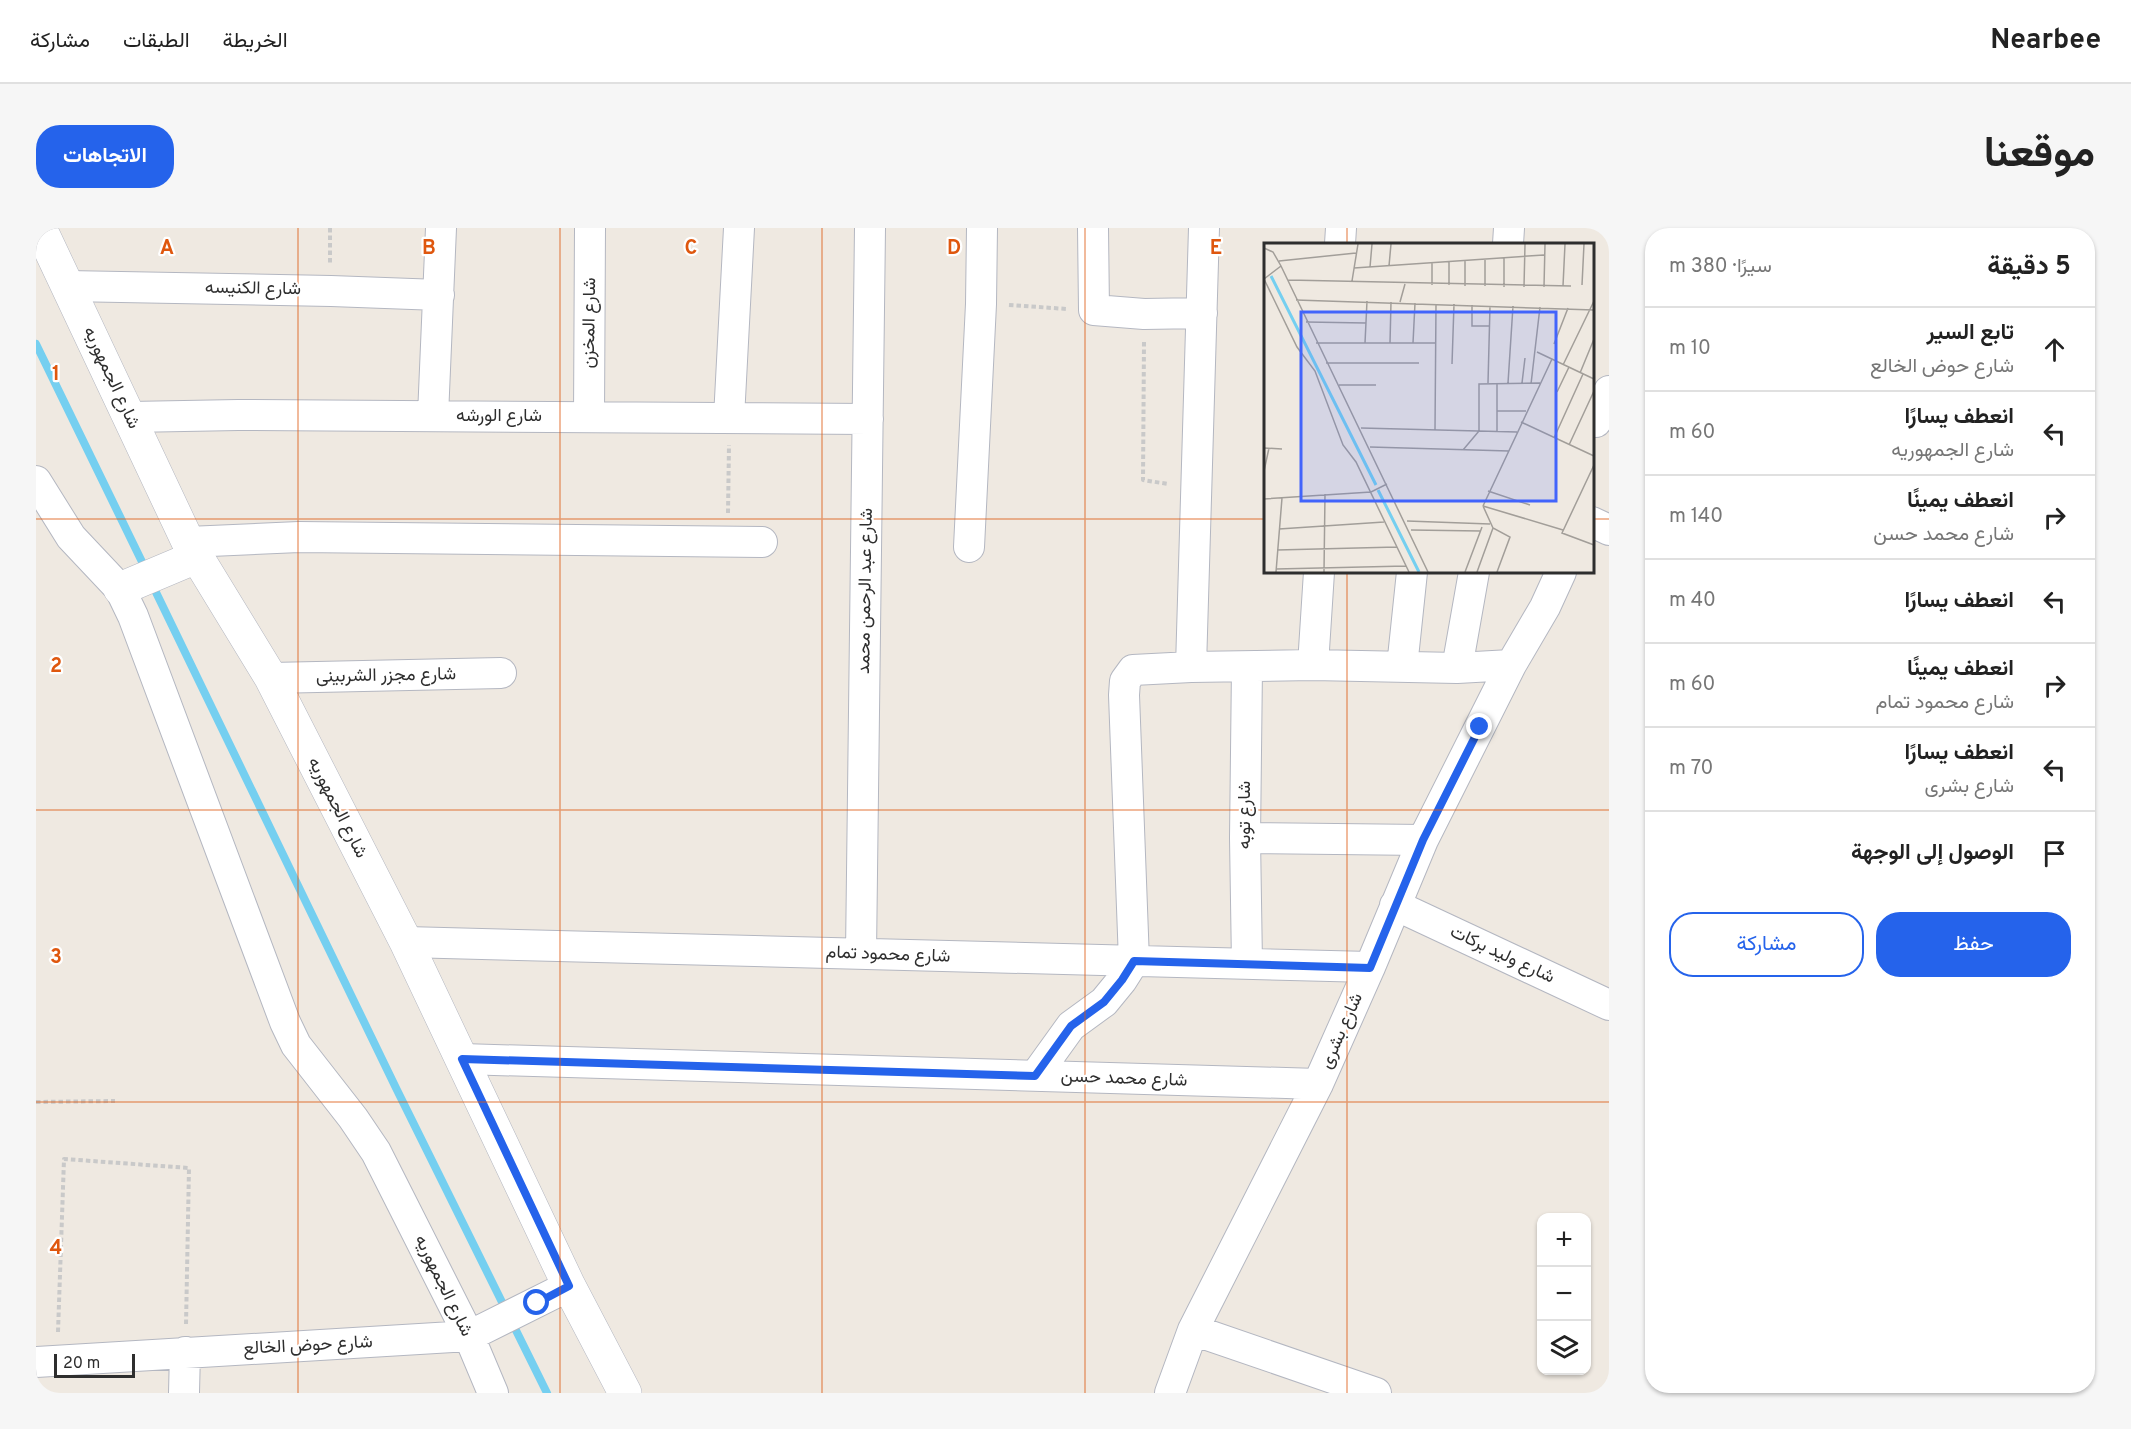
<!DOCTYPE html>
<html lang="ar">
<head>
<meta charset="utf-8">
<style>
  :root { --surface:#fff; --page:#f6f6f6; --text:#222; --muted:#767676; --line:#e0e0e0; --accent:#2563eb }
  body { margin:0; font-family:Overpass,Vazirmatn,sans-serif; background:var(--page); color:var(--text); direction:rtl }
  .controls { position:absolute; right:18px; bottom:18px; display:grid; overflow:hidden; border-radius:12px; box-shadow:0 2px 4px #0004 }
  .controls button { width:54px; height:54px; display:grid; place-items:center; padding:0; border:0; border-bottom:2px solid var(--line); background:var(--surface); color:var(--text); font:30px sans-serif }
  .scale { position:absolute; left:18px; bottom:15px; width:81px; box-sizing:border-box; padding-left:6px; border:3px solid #2e2e2e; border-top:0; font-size:16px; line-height:21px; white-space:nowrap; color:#2e2e2e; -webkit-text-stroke:4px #fff; paint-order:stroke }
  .stop { position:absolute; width:18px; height:18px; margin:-14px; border:4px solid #2563eb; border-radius:50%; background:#fff }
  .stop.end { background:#2563eb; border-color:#fff; box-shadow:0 2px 6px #0008 }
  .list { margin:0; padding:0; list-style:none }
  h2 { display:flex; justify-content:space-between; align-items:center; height:78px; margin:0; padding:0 24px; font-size:26px }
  h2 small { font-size:20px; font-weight:400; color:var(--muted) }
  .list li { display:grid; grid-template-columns:39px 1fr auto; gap:18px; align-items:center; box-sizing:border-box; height:84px; padding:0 24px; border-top:2px solid var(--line) }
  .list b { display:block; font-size:22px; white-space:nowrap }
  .list p { margin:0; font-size:20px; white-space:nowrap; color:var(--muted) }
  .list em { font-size:20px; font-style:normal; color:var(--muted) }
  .actions { display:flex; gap:12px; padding:18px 24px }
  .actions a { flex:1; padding:14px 0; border:2px solid var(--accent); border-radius:24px; text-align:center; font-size:21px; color:var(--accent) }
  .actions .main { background:var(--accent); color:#fff }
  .icon { flex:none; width:33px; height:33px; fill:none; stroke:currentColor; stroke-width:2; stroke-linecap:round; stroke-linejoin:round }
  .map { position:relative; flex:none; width:1573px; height:1165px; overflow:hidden; direction:ltr; border-radius:24px }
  header { display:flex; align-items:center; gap:36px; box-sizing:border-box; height:84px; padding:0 30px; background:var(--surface); border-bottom:2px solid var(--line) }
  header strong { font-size:28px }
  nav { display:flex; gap:33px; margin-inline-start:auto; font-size:21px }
  .intro { display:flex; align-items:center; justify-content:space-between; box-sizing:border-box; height:144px; padding:0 36px }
  h1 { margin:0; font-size:42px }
  .button { padding:15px 27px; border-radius:24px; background:var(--accent); color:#fff; font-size:21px; font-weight:700 }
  main { display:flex; gap:36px; padding:0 36px }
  aside { flex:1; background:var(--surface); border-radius:24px; box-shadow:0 2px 4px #0004 }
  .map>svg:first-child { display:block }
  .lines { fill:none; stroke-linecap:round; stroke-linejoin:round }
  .stream { stroke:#75cff0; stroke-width:8 }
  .street-casing { stroke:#b4b7c1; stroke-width:32 }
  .secondary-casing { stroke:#b4b7c1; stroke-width:34 }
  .path { stroke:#c9c9c9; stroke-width:4; stroke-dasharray:4.5 3; stroke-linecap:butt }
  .street { stroke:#fff; stroke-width:30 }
  .secondary { stroke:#fff; stroke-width:33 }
  .route { stroke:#2563eb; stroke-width:8 }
  .grid { fill:none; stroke:#df570e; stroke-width:1.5; stroke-opacity:0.55 }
  .labels { text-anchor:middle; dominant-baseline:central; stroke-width:4.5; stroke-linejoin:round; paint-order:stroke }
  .street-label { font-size:18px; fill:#2e2e2e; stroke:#fff }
  .inset-river { fill:none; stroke:#75cff0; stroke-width:3 }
  .inset-road { fill:none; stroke:#a29e99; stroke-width:1.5 }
  .view { fill:#4264fb; fill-opacity:0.15; stroke:#4264fb; stroke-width:3 }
  .inset-edge { fill:none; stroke:#2e2e2e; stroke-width:3 }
  .grid-label { font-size:20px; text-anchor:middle; font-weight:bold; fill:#df570e; stroke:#fff; stroke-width:4.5; stroke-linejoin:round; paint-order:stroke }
</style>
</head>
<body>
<header>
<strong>Nearbee</strong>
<nav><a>الخريطة</a><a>الطبقات</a><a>مشاركة</a></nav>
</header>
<div class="intro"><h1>موقعنا</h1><a class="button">الاتجاهات</a></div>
<main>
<aside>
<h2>5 دقيقة<small>سيرًا · 380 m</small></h2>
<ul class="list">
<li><svg class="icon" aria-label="ahead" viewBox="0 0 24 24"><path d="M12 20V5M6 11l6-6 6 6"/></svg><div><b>تابع السير</b><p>شارع حوض الخالع</p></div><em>10 m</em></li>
<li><svg class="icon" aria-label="left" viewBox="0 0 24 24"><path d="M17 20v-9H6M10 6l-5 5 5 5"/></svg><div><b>انعطف يسارًا</b><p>شارع الجمهوريه</p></div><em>60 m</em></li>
<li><svg class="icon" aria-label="right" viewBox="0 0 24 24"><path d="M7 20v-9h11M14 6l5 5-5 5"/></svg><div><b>انعطف يمينًا</b><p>شارع محمد حسن</p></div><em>140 m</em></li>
<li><svg class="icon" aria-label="left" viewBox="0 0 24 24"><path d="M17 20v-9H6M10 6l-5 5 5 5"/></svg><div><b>انعطف يسارًا</b></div><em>40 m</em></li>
<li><svg class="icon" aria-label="right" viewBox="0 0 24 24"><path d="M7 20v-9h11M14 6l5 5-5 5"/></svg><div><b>انعطف يمينًا</b><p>شارع محمود تمام</p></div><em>60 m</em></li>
<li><svg class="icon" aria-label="left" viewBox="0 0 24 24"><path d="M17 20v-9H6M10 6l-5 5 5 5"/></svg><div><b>انعطف يسارًا</b><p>شارع بشرى</p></div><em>70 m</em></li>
<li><svg class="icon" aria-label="arrive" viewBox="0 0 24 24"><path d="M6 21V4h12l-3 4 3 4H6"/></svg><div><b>الوصول إلى الوجهة</b></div></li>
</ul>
<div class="actions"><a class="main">حفظ</a><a>مشاركة</a></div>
</aside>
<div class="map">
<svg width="1573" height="1165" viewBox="0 0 1573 1165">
  <rect width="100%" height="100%" fill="#efe9e1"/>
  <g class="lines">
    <path class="stream" d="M0 116 110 342
      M115 354 360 860 511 1165"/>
    <g class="street-casing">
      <path id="street" d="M1057 0 1058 82 1108 86 1166 85
        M1304 16 1305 0
        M1472 16 1473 0
        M31 58 295 63 403 67
        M397 188 405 0
        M94 189 202 187 832 191
        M553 189 554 0
        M693 190 703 0
        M1560 194 1573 163
        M0 253 35 309 84 361 97 388 249 794 260 817 317 890 340 924 433 1108 457 1165
        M1556 294 1573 302
        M152 314 263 309 726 314
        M933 319 945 76 946 0
        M1277 437 1283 344
        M1155 439 1168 0
        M1211 439 1209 610 1211 736
        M1366 439 1376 344
        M1421 440 1438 344
        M235 450 465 445
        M1209 610 1387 612
        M1359 677 1573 777
        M370 714 1334 739
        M825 726 834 0
        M426 831 1282 856
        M999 848 1035 798 1068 774 1086 752 1098 733 1088 467 1089 453 1097 442 1155 439 1277 437 1421 440 1475 437
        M1157 1102 1340 1165
        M0 1134 433 1108 533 1058
        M148 1165 149 1124
        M1134 1165 1157 1102 1282 856 1334 739 1387 612 1475 437 1509 379 1525 344"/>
    </g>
    <g class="secondary-casing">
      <path id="secondary" d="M4 0 152 314 235 450 370 714 533 1058 589 1165
        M84 361 160 329"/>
    </g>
    <path class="path" d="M294 0V35
      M973 77 1031 81
      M1108 114 1107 252 1132 256
      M692 285 693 217
      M0 874 79 873
      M22 1104 28 931 153 940 150 1097"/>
    <use href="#street" class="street"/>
    <use href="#secondary" class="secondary"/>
  </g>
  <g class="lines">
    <path class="route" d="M501 1075 533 1058 426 831 999 848 1035 798 1068 774 1086 752 1098 733 1334 740 1387 612 1444 499"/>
  </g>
  <path class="grid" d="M262 0V1165M524 0V1165M786 0V1165M1049 0V1165M1311 0V16M0 291H1230M1556 291H1573M1311 344V1165M0 582H1573M0 874H1573"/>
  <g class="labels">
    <g class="street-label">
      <text transform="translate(217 61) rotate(1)">شارع الكنيسه</text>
      <text transform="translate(554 95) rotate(-89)">شارع المخزن</text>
      <text transform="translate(75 150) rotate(65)">شارع الجمهوريه</text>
      <text x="463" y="188">شارع الورشه</text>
      <text transform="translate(830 363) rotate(-89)">شارع عبد الرحمن محمد</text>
      <text transform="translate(350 448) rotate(-1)">شارع مجزر الشربينى</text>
      <text transform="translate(301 580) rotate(63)">شارع الجمهوريه</text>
      <text transform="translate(1209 587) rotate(-90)">شارع توبه</text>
      <text transform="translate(852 727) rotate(2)">شارع محمود تمام</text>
      <text transform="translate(1466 727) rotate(25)">شارع وليد بركات</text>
      <text transform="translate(1306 803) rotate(-66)">شارع بشرى</text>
      <text transform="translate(1088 851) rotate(2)">شارع محمد حسن</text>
      <text transform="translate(407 1058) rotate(64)">شارع الجمهوريه</text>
      <text transform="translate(272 1118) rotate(-3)">شارع حوض الخالع</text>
    </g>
  </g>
  <g transform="translate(1228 15)">
    <rect width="330" height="330" fill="#efe9e1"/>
    <path class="inset-river" d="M7 33 112 242M114 247 155 329"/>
    <path class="inset-road" d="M0 5 9 9 17 23 164 329M15 18 92 10M185 19V42M125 23 127 1M106 24 108 1M90 25 280 12M0 36 33 104 51 128 79 202 92 219 145 329M0 36 17 23M24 37 307 43M88 38 94 1M168 42V20M318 42 320 1M201 43V18M221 43V16M299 43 301 1M240 44V15M260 44 261 1M280 44 281 1M32 57 330 67M136 59 141 41M208 62V83H226M42 79 102 80M52 100H172M101 100 103 58M126 100 127 59M149 100 151 60M290 101 304 65M273 109 330 136M62 120H155M188 121 190 61M299 122 330 58M316 130 330 96M224 140 226 63M233 140V189M244 140 249 63M258 140 261 115M267 141 276 64M75 142H112M293 149 305 124M233 168H262M257 179 330 213M97 185 253 189M171 187 172 61M290 195 319 131M305 202 330 148M106 204 245 208M0 205 18 206M199 207 215 188V141L276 140M330 222 298 290 330 302M0 228 5 205M224 248 266 262M0 256 107 249 123 241M219 263 288 116M219 263 299 287M219 263 229 285 246 294 233 329M143 278 226 281M15 286 120 279M147 287 217 288M13 307 133 304M12 326 142 323M12 329 18 255M60 329 61 251M201 329 218 284M213 329 229 285"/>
    <path class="view" d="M37 69H292V258H37Z"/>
    <rect width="330" height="330" class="inset-edge"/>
  </g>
  <g class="grid-label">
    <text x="131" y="26">A</text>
    <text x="393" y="26">B</text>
    <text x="655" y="26">C</text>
    <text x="918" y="26">D</text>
    <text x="1180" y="26">E</text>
    <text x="20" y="152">1</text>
    <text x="20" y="444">2</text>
    <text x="20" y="735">3</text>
    <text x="20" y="1026">4</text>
  </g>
</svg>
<div class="controls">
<button>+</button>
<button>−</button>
<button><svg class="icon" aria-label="layers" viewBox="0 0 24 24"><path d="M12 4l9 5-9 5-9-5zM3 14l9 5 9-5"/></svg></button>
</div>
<div class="scale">20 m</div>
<div class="stop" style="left:501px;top:1075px"></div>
<div class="stop end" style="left:1444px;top:499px"></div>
</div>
</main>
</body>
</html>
